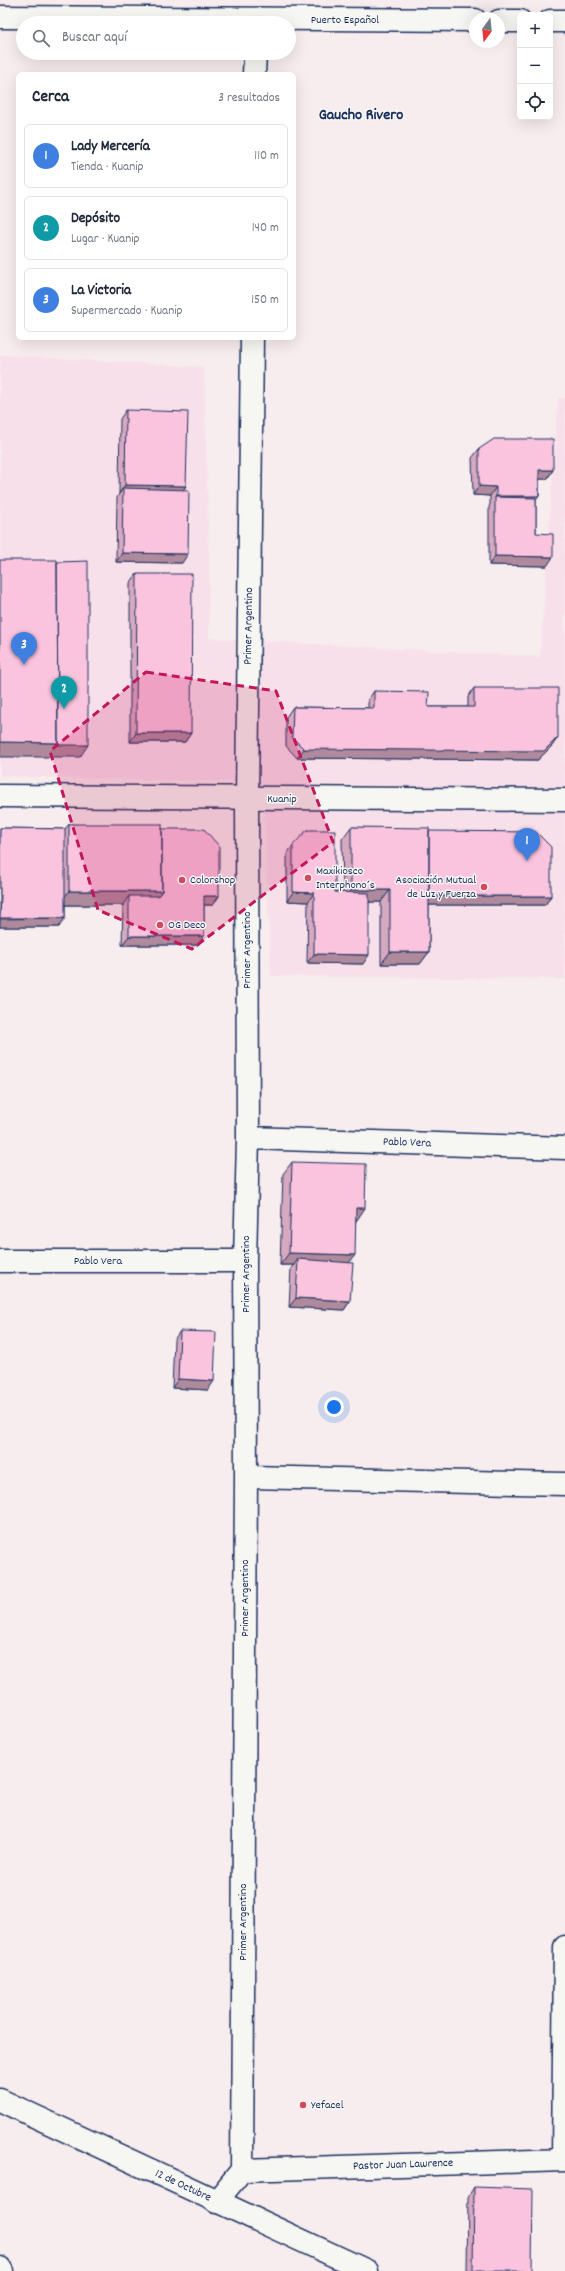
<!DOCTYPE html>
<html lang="es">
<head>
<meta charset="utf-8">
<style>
  :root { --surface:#fff; --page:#f2f2f3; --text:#1f2937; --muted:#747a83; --line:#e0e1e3; --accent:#db2777 }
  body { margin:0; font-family:Dekko,sans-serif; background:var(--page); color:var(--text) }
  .controls { position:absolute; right:12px; top:12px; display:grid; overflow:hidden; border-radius:6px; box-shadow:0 4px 16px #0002 }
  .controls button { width:36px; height:36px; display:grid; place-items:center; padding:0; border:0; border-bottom:1px solid var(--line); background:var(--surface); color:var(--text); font:20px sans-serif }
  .compass { position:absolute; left:469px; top:12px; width:36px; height:36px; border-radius:50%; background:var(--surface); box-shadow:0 4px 16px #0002; rotate:195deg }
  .you { position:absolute; left:334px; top:1407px; width:14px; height:14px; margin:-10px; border:3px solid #fff; border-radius:50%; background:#1a73e8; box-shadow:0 0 0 6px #1a73e833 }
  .badge { display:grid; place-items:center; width:26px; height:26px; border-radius:50%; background:var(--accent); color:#fff; font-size:13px; font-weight:700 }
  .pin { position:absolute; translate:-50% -33px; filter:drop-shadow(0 1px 2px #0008) }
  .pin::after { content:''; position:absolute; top:21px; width:14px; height:12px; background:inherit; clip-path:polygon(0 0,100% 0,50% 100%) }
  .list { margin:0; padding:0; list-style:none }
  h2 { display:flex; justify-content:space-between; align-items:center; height:52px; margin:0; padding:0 16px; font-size:17px }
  h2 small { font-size:13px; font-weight:400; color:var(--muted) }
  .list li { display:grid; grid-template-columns:26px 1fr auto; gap:12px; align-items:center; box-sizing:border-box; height:64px; margin:0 8px 8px; padding:0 8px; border:1px solid var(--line); border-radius:6px }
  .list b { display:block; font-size:15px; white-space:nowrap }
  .list p { margin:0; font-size:13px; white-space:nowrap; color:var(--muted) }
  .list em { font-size:13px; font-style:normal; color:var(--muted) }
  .icon { flex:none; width:22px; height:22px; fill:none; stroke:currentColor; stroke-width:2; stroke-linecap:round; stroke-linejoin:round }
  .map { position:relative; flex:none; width:565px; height:2271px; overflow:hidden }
  .search { position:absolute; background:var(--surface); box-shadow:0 4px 16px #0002; left:16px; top:16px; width:280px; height:44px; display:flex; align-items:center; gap:10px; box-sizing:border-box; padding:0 14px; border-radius:22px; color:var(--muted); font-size:15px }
  .panel { position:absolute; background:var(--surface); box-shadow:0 4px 16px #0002; left:16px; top:72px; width:280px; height:268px; border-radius:6px }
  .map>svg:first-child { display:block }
  .built { fill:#f8e0ea }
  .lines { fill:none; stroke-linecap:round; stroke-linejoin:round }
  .minor-casing { stroke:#1b2f5e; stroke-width:25 }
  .secondary-casing { stroke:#1b2f5e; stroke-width:25 }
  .minor { stroke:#f6f6f2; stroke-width:22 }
  .secondary { stroke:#f6f6f2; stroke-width:22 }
  .wall { fill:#d7a9c0; stroke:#1b2f5e }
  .shaded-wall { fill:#af899c; stroke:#1b2f5e }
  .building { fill:#fac4df; stroke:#1b2f5e }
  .marked { fill:#c2185b; fill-opacity:0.2; stroke:#c2185b; stroke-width:3; stroke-dasharray:8 5; stroke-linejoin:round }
  .poi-dot { fill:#d1495b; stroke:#f6f6f2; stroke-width:1.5 }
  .labels { text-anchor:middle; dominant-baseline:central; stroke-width:3; stroke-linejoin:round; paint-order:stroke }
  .street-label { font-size:12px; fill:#1b2f5e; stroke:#f6f6f2 }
  .poi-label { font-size:12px; fill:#1b2f5e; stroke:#f6f6f2; text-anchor:start }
  .district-label { font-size:16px; font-weight:bold; fill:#1b2f5e; stroke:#f6f6f2 }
</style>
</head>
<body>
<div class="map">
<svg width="565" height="2271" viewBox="0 0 565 2271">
  <rect width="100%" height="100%" fill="#f7ecee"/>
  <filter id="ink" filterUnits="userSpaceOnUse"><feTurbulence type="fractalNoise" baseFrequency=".025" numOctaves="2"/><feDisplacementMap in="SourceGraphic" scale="8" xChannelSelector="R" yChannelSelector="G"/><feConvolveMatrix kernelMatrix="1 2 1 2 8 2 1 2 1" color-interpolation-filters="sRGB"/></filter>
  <g filter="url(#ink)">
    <path class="built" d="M0 355 204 367 209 567V638L540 657 558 398H565V979L271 976 263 783 0 776Z"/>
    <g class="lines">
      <g class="minor-casing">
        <path id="minor" d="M0 17 475 20
          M499 21H520
          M550 21H565
          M254 74 255 53
          M248 1138 565 1148
          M0 1261H245
          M246 1477 565 1484
          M563 2160 565 1947
          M242 2170 565 2160
          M216 2202 242 2170 246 1477 245 1261 248 1138 247 799 252 338
          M0 2268 2 2271"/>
      </g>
      <g class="secondary-casing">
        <path id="secondary" d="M0 796 565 800
          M0 2100 367 2271"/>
      </g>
      <use href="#minor" class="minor"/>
      <use href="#secondary" class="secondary"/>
    </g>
    <path class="wall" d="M126 410 186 486 183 490 182 563 116 562 117 498 119 494 120 419Z
      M479 449 553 470 547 479H539V496L536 500V533L547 566 489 565V506L490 505V496L473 495 472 458Z
      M137 574 191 733 185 742H130V583Z
      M474 688 558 737 552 746 538 760 297 758 286 746V717L293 707 368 708V700L374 691 428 707H468V697Z
      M69 824 162 829 219 896 213 905H204V936L198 945H122L123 905H65V918L59 927H0V828L65 829Z
      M351 827 429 831 551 896 545 905H429V952L420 964H381V902H369L363 964 307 963 308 902 287 901V854L293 845 335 892 343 893 342 839Z
      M292 1162 357 1220H356L349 1262 350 1301 344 1310 289 1307 291 1268 294 1265H280L283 1174Z
      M180 1331 208 1390 172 1388 174 1340Z
      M474 2187 532 2271H467L468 2197Z"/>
    <path class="shaded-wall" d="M539 470H553L547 479H533Z
      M125 485 186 486 179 495 123 488 119 494Z
      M479 486 496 487 490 496 473 495Z
      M496 496H539L533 505 495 498Z
      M122 553 188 554 182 563 116 562Z
      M495 556 553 557 547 566 489 565Z
      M136 733H191L185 742H130Z
      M558 737 552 746 538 760 297 758 304 749Z
      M0 742 58 743 88 745 80 757H0Z
      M351 890H390L381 902H343Z
      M69 891H162L152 905 129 896 123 905H59Z
      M293 892 314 893 308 902 287 901Z
      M204 896H219L213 905H198Z
      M427 896H551L545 905H421Z
      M65 918 59 927H0V919Z
      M129 936H204L198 945H122Z
      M390 952H429L420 964H381Z
      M314 954 369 955 363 964 307 963Z
      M356 1208H365L357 1220H348Z
      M289 1253 355 1255 346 1267 298 1259 294 1265H280Z
      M296 1298 350 1301 344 1310 289 1307Z
      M178 1379 214 1381 208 1390 172 1388Z"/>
    <path class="building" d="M126 410 188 412 186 486 125 485Z
      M494 439H553V470H539V496H496V487L479 486V449Z
      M123 488 189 490 188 554 122 553Z
      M495 497 536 498V533L553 534V557L495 556Z
      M0 560H57L58 743 0 742Z
      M88 561V745H56L58 743 57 562Z
      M137 574H192L191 733H136Z
      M474 688H558V737L544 751 304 749 292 737 293 707 374 708V691L429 692 428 707H474Z
      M69 824H162V891H69Z
      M351 827 429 828V952H390V890H351Z
      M0 828 65 829V918H0L1 895H0Z
      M162 829H204L219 846V896H204V936H129V896H158L162 891Z
      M307 830H335V892L369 893V955L314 954V893L293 892V845Z
      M429 831 536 832 551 847V896H429Z
      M292 1162 366 1164 365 1208H356L355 1255 289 1253Z
      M298 1259 353 1263 350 1301 296 1298Z
      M180 1331 216 1332 214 1381 178 1379Z
      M474 2187 533 2189 532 2271H473Z"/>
  </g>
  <path class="marked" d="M146 672 276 691 333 842 192 949 98 910 50 751Z"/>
  <g class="poi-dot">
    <circle cx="308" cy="878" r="4"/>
    <circle cx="182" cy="880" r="4"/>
    <circle cx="484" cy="887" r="4"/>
    <circle cx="160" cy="925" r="4"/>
    <circle cx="303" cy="2105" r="4"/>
  </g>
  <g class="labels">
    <g class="street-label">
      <text x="345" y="20">Puerto Español</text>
      <text transform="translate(249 626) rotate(-89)">Primer Argentino</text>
      <text x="282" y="799">Kuanip</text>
      <text transform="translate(247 950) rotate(-90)">Primer Argentino</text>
      <text transform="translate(407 1143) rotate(2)">Pablo Vera</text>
      <text x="98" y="1261">Pablo Vera</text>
      <text transform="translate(246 1274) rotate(-90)">Primer Argentino</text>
      <text transform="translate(245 1598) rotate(-90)">Primer Argentino</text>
      <text transform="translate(243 1922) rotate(-90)">Primer Argentino</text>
      <text transform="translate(403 2165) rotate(-2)">Pastor Juan Lawrence</text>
      <text transform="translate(183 2186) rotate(25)">12 de Octubre</text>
    </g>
    <g class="poi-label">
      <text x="316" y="871">Maxikiosco<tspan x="316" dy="14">Interphono´s</tspan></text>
      <text x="190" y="880">Colorshop</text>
      <text x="476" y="880" text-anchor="end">Asociación Mutual<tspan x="476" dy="14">de Luz y Fuerza</tspan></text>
      <text x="168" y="925">OG Deco</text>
      <text x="311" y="2105">Yefacel</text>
    </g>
    <g class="district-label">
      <text x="361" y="115">Gaucho Rivero</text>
    </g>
  </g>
</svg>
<div class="controls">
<button>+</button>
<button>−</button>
<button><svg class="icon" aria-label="locate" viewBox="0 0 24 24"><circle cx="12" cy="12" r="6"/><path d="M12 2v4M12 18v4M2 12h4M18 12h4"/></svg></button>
</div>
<svg class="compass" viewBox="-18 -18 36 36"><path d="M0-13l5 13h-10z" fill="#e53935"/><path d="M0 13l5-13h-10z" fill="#747a83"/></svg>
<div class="you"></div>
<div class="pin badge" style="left:527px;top:861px;background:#3f7fe0">1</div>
<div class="pin badge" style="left:64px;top:709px;background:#0f9aa8">2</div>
<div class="pin badge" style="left:24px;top:665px;background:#3f7fe0">3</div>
<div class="search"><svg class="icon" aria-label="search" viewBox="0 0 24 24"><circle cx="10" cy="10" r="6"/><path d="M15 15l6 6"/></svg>Buscar aquí</div>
<section class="panel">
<h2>Cerca<small>3 resultados</small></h2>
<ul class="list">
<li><span class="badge" style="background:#3f7fe0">1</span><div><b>Lady Mercería</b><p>Tienda · Kuanip</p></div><em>110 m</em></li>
<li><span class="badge" style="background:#0f9aa8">2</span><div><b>Depósito</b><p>Lugar · Kuanip</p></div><em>140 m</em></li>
<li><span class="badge" style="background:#3f7fe0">3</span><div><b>La Victoria</b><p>Supermercado · Kuanip</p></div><em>150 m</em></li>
</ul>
</section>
</div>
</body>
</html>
